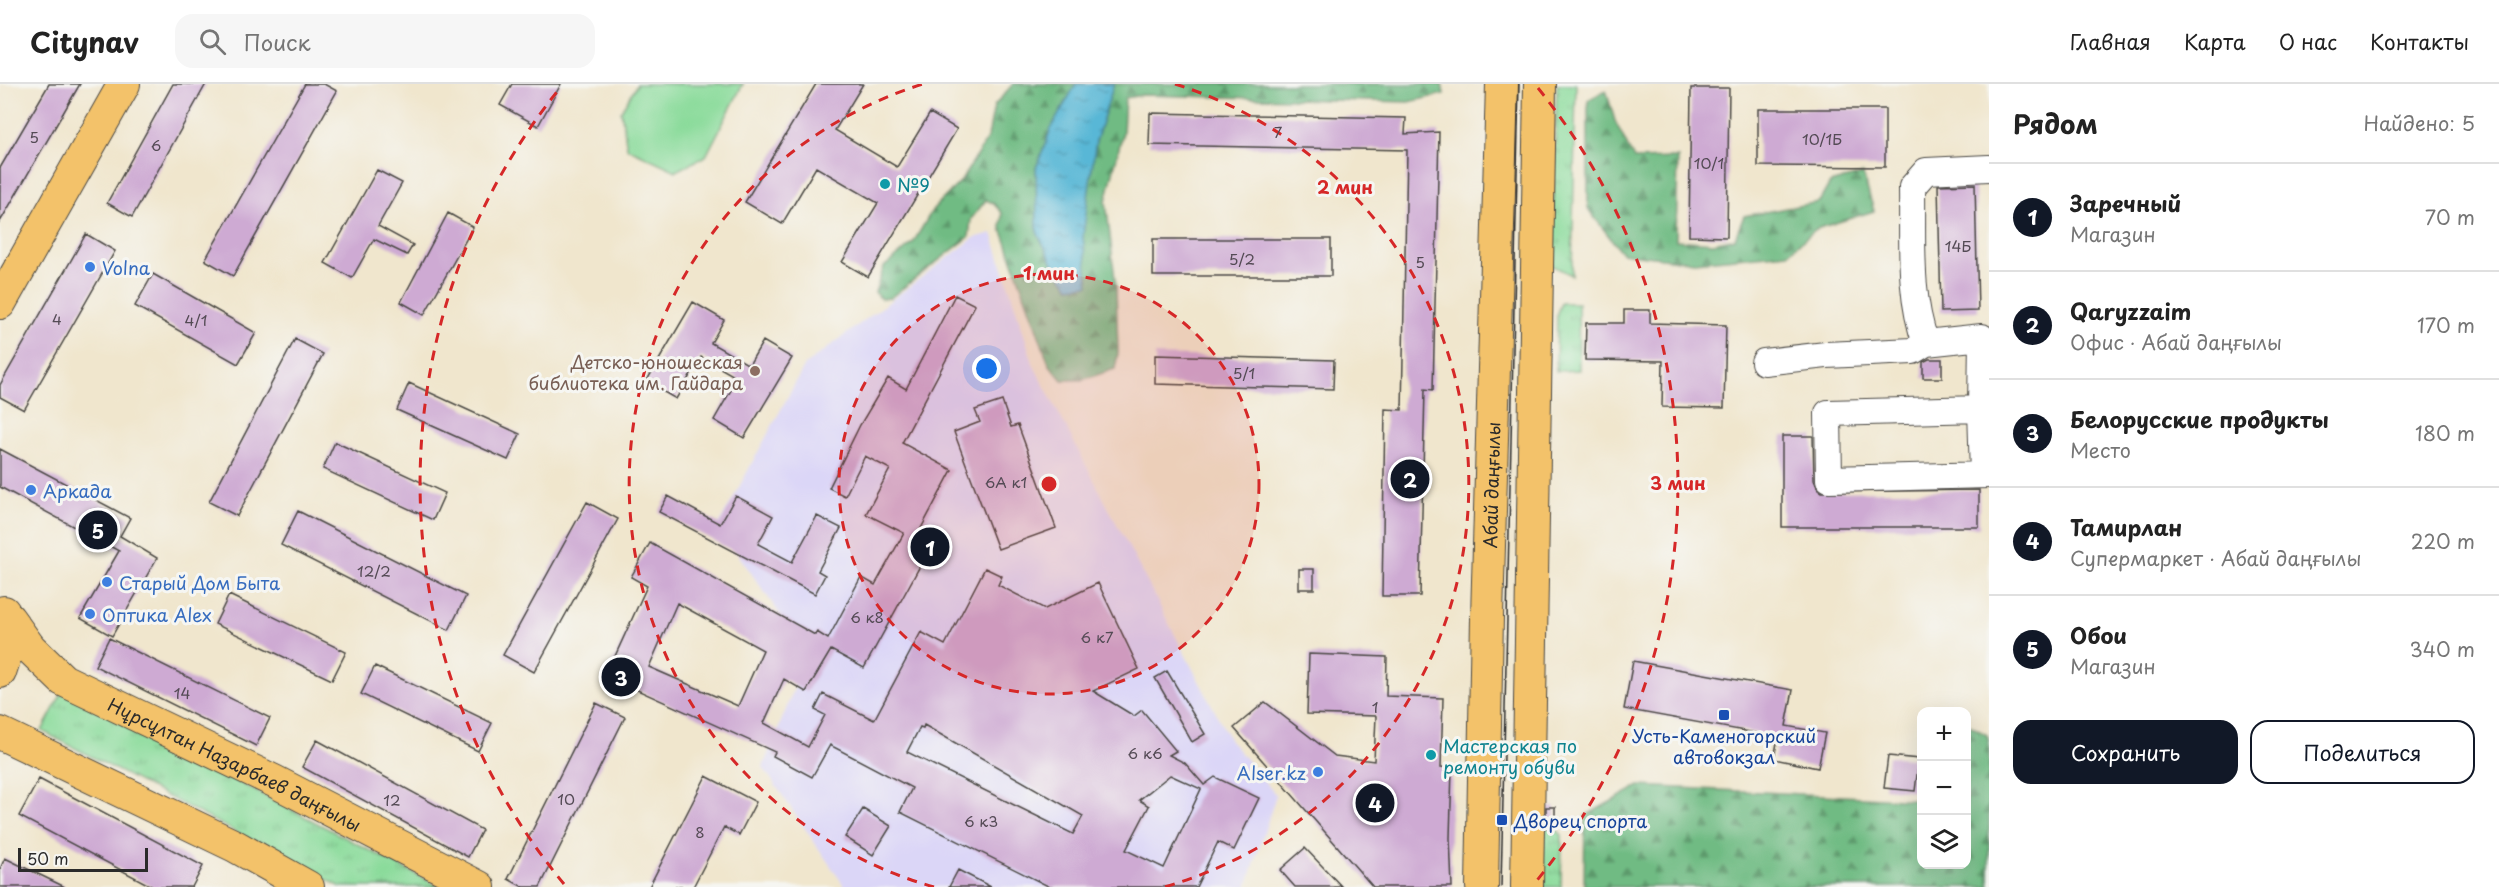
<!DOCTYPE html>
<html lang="ru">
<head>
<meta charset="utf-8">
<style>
  :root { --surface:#fff; --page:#f6f6f6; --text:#222; --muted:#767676; --line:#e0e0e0; --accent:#111827 }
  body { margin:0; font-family:"Playpen Sans",sans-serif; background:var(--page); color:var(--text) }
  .controls { position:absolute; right:18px; bottom:18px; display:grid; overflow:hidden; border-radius:12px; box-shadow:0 6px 24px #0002 }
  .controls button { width:54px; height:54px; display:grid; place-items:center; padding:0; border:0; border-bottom:2px solid var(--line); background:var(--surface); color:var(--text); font:30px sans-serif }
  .scale { position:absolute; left:18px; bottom:15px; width:130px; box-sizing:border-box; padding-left:6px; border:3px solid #2b2b2b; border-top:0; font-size:16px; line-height:21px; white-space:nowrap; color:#2b2b2b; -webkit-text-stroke:4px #f6f6f2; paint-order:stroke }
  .you { position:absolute; left:987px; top:285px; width:21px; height:21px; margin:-15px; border:4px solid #fff; border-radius:50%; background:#1a73e8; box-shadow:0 0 0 9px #1a73e833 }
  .badge { display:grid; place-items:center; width:39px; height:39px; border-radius:50%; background:var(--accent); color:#fff; font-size:20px; font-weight:700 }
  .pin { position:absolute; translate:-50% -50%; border:3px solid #fff; box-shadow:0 2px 6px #0006 }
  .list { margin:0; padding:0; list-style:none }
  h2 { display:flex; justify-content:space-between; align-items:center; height:78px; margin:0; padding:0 24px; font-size:26px }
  h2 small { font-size:20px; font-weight:400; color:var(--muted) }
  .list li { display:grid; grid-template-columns:39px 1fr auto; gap:18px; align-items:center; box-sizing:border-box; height:108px; padding:0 24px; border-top:2px solid var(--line) }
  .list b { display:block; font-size:22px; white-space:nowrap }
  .list p { margin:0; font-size:20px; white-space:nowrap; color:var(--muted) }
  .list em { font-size:20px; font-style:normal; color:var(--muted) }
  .actions { display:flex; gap:12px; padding:18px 24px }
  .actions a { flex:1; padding:14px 0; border:2px solid var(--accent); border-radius:18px; text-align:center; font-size:21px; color:var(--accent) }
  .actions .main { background:var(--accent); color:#fff }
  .icon { flex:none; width:33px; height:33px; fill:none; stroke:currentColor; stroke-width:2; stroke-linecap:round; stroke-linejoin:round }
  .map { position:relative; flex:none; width:1989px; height:803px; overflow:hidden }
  header { display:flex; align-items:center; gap:36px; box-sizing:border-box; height:84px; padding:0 30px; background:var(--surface); border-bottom:2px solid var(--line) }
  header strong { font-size:28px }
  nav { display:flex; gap:33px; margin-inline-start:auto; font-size:21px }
  .search { width:420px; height:54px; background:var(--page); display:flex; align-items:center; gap:15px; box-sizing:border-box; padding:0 21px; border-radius:18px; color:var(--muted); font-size:22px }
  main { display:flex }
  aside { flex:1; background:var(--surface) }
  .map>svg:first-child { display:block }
  .built { fill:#dbd6f7 }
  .grass { fill:url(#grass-tufts); stroke:#5b8363; stroke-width:1.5 }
  .forest { fill:url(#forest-firs); stroke:#4e7357; stroke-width:1.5 }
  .green { fill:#8bdb9b; stroke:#5b8363; stroke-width:1.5 }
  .water { fill:url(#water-ripples); stroke:#427180; stroke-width:1.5 }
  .building { fill:#ceaad3; fill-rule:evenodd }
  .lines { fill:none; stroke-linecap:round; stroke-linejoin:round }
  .minor-casing { stroke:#494743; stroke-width:28 }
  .major-casing { stroke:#494743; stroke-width:34 }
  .minor { stroke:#fff; stroke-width:26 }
  .major { stroke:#f3c26a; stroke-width:32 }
  .tram { stroke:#2b2b2b; stroke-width:1.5 }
  .ring { fill:none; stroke:#d62828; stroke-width:3; stroke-dasharray:10 8 }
  .culture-dot { fill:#0f9aa8; stroke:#f6f6f2; stroke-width:2 }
  .shop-dot { fill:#3f7fe0; stroke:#f6f6f2; stroke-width:2 }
  .education-dot { fill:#8d6e63; stroke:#f6f6f2; stroke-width:2 }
  .transit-dot { fill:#1a4fb4; stroke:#f6f6f2; stroke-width:2 }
  .labels { text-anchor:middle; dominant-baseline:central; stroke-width:6; stroke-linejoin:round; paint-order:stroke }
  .number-label { font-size:15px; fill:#544b55 }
  .culture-label { font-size:18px; fill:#0d838f; stroke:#f6f6f2; text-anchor:start }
  .shop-label { font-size:18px; fill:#366cbe; stroke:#f6f6f2; text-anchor:start }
  .education-label { font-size:18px; fill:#785e54; stroke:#f6f6f2; text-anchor:end }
  .street-label { font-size:18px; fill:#2b2b2b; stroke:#f6f6f2 }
  .transit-label { font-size:18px; fill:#164399; stroke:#f6f6f2 }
  .centre { fill:#d62828; stroke:#f6f6f2; stroke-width:3 }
  .ring-label { font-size:18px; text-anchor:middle; font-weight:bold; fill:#d62828; stroke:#f6f6f2; stroke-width:6; stroke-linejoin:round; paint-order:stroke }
</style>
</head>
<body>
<header>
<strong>Citynav</strong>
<div class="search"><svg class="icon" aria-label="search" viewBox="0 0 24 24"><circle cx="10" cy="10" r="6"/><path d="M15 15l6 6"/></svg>Поиск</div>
<nav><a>Главная</a><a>Карта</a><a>О нас</a><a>Контакты</a></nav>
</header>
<main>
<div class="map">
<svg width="1989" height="803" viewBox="0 0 1989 803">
  <defs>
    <pattern id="grass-tufts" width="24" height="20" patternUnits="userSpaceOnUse" patternTransform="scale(1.5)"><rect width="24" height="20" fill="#8bdb9b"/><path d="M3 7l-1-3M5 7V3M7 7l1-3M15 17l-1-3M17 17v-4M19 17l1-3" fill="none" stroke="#78bc86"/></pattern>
    <pattern id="forest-firs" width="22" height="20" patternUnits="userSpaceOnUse" patternTransform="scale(1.5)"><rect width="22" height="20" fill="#70bb83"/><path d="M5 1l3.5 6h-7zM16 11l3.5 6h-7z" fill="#5c986b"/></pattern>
    <pattern id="water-ripples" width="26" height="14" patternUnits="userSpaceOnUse" patternTransform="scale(1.5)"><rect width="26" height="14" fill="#58b7d6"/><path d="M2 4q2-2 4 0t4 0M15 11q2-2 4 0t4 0" fill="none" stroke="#4995ae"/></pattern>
  </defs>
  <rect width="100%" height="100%" fill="#f6f6f2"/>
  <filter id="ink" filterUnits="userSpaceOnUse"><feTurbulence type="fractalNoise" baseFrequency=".0167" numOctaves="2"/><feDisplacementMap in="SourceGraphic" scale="12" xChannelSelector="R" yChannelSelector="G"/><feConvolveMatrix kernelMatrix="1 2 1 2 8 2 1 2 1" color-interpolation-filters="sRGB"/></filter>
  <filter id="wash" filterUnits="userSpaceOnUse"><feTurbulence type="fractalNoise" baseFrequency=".008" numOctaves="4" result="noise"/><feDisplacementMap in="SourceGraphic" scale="24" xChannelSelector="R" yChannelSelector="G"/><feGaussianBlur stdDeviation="1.35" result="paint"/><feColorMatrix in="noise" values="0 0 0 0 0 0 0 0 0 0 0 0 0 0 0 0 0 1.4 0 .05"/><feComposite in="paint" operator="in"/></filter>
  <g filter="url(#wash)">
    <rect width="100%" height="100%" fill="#f0e6cd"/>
    <path class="built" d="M992 149 1034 282 1230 656 1276 711 1247 803H845L763 683 808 570 718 442 805 281 974 154Z"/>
    <path class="grass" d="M1557 0H1576L1572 191 1551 181Z
      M1561 219H1578L1579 286 1556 287 1557 229Z
      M63 607 440 803H341L42 647Z
      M1542 744H1555L1562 751 1561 803H1539Z"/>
    <path class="forest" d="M1013 0H1442L1444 10 1409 18 1142 11 1125 14 1123 48 1106 117 1116 204 1118 269 1115 285 1082 296H1062L1049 280 1001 144 1002 129 993 119 986 116 971 135 969 153 890 214 881 215 875 208 884 183 913 159 933 125 961 97 988 53 994 22Z
      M1606 6 1615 37 1634 75 1678 74 1676 156 1713 159 1735 154 1744 132 1819 118 1830 99 1863 90 1874 127 1816 145 1788 169 1694 178 1622 169 1588 125V16Z
      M1969 641 1987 651 1989 660V803H1584L1585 732 1639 702 1921 716 1922 780H1966V644Z"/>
    <path class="green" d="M637 0H743L706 72 676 87 627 64 621 27Z"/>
    <path class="water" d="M1076 0H1114L1096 57 1091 91 1083 153 1089 201 1069 203 1054 182 1037 148 1036 84 1051 44Z"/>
    <g id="blocks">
      <path class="building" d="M49 0H80L0 138V84Z
        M173 0H206L132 133 107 119Z
        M305 0H324L337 7 233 192 205 176Z
        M512 0H561L538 42 500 21Z
        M816 0H863L835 46 897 83 930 29 957 45 868 193 842 178 878 119 816 83 782 140 745 118Z
        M1691 4H1729L1727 153 1689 152Z
        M1758 25H1885V83L1758 82Z
        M1150 29 1406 34 1405 50 1439 48 1433 306 1425 305 1420 512H1382L1385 325 1402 326 1407 66 1149 61Z
        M377 86 402 99 378 142 413 161 407 171 374 155 352 194 325 179Z
        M1975 100 1978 227 1941 228 1938 101Z
        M448 129 473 143 424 231 401 218Z
        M86 150 115 167 24 326 0 313V301Z
        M1153 155H1331V192H1153Z
        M153 190 256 249 238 280 135 222Z
        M955 211 975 221 902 359 952 386 917 452 932 460 864 584 831 566 806 608 784 595 764 639 808 663 825 631 815 626 823 610 874 636 921 548 945 561 985 484 1002 492 998 501 1045 525 1098 499 1139 585 1093 607 1134 632 1142 626 1176 667 1169 671 1185 679 1204 701 1215 693 1259 714 1234 766 1218 758 1196 803H1050L900 728 912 704 830 661 812 693 773 672 775 668 606 592 647 502 631 493 650 459 815 551 817 548 828 555 861 493 875 501 904 449 866 430 890 385 865 372 845 412 829 404 860 341 888 294 906 305ZM677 519 763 566 738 622 649 583ZM924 641 1083 732 1073 750 907 668 920 643 923 644ZM1170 691 1201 705 1164 784 1126 766 1149 722 1139 716Z
        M693 218 724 236 711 259 749 281 763 257 792 274 744 354 714 336 738 294 701 273 676 315 646 298Z
        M1624 226H1650V239L1726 241 1724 324 1662 323 1663 277 1585 276 1586 239H1624Z
        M295 255 323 270 237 432 209 418Z
        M1155 271 1334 276 1333 305 1155 300Z
        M1929 275H1942V294H1923V278Z
        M409 299 520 350 508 376 397 326Z
        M1002 317 1011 343 1018 341 1056 444 998 465 954 348 980 338 975 326Z
        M1782 352H1813L1814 396 1818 405 1822 408 1979 406V443H1782Z
        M335 358 445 409 433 436 323 385Z
        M0 365 130 434 120 452 157 474 112 552 80 534 119 467 0 403Z
        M668 412 720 440 736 412 773 432 758 460 792 478 817 432 841 444 818 487 825 491 815 510 659 428Z
        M587 418 618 435 534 588 503 571Z
        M298 427 466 512 449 546 281 461Z
        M1299 485H1314V505H1299Z
        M229 511 346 568 332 596 215 540Z
        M109 554 270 634 256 662 95 582Z
        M1309 570 1387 573 1386 612 1443 614 1441 683 1452 684 1450 754 1452 803H1373L1234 644 1265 618 1335 672 1374 677 1376 632 1307 630Z
        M1633 577 1793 606 1786 642 1825 649 1818 684 1774 675 1778 653 1624 625Z
        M375 582 492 639 478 667 361 610Z
        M1167 587 1205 650 1192 658 1155 594Z
        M596 619 625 633 540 803H523L508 795Z
        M317 656 482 746 468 773 302 683Z
        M1888 672 1919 675 1915 707 1884 704Z
        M706 692 756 718 739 751 724 743 693 803H649Z
        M39 695 203 782 192 803H153L19 732Z
        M1546 723H1555V744H1546Z
        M863 725 891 742 873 771 845 753Z
        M1305 764 1342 803H1295L1280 786Z
        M5 774 65 803H0V785Z
        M958 786 991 803H949Z"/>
    </g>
  </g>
  <g filter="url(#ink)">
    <use href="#blocks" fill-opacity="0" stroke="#494743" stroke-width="1.5"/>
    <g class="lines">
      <g class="minor-casing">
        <path id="minor" d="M1926 259C1908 211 1913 154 1912 103L1926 87 1989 84
          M1764 278 1826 271 1913 267 1926 259 1982 253 1981 325 1983 391
          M1981 325 1828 329 1829 395 1989 391"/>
      </g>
      <g class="major-casing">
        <g id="major">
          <path d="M0 219 124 0"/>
          <path id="s1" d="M9 535 30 564 63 596 274 697 479 803"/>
          <path d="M0 588C6 570 15 546 4 528"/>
          <path d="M0 649 235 762 308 803"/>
          <path id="s2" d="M1482 803 1487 533 1502 0"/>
          <path d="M1527 803 1540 0"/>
        </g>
      </g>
      <use href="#minor" class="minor"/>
      <use href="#major" class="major"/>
      <path class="tram" d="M1501 803 1519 0"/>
    </g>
  </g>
  <circle cx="1049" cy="400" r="210" fill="#d62828" fill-opacity=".12"/>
  <g class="ring">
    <circle cx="1049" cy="400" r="210"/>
    <path d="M934 803A419 419 0 0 1 923 0M1175 0A419 419 0 0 1 1164 803"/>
    <path d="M564 800A629 629 0 0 1 560 4M1538 4A629 629 0 0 1 1534 800"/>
  </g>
  <g class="culture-dot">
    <circle cx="885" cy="100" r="6"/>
    <circle cx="1431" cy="671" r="6"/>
  </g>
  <g class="shop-dot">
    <circle cx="90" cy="183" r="6"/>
    <circle cx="31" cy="406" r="6"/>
    <circle cx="107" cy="498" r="6"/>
    <circle cx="90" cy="530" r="6"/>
    <circle cx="1318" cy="688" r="6"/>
  </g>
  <circle class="education-dot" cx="755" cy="287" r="6"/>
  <g class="transit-dot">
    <rect x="1718" y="625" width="12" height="12" rx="3"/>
    <rect x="1496" y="730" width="12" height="12" rx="3"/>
  </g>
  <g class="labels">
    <g class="number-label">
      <text x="1278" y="47">7</text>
      <text x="34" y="52">5</text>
      <text x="1822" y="54">10/1Б</text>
      <text x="156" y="60">6</text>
      <text x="1709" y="78">10/1</text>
      <text x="1958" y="161">14Б</text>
      <text x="1242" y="174">5/2</text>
      <text x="1420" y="177">5</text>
      <text x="57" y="234">4</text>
      <text x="196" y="235">4/1</text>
      <text x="1244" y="288">5/1</text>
      <text x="1006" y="397">6А к1</text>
      <text x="374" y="486">12/2</text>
      <text x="867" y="532">6 к8</text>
      <text x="1097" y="552">6 к7</text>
      <text x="182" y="608">14</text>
      <text x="1375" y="622">1</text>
      <text x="1145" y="668">6 к6</text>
      <text x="566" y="714">10</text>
      <text x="392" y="715">12</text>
      <text x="981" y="736">6 к3</text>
      <text x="700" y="747">8</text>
    </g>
    <g class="culture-label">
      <text x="897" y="100">№9</text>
      <text x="1443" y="661">Мастерская по<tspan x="1443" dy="21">ремонту обуви</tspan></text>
    </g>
    <g class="shop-label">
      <text x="102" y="183">Volna</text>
      <text x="43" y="406">Аркада</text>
      <text x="119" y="498">Старый Дом Быта</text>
      <text x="102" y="530">Оптика Alex</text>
      <text x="1306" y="688" text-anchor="end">Alser.kz</text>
    </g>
    <g class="education-label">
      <text x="743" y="277">Детско-юношеская<tspan x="743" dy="21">библиотека им. Гайдара</tspan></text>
    </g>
    <g class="street-label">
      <text stroke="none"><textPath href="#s2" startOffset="402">Абай даңғылы</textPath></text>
      <text stroke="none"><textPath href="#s1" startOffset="273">Нұрсұлтан Назарбаев даңғылы</textPath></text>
    </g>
    <g class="transit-label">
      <text x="1724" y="651">Усть-Каменогорский<tspan x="1724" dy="21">автовокзал</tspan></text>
      <text x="1514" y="736" text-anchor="start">Дворец спорта</text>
    </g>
  </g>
  <circle cx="1049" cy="400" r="9" class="centre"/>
  <g class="ring-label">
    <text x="1345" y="110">2 мин</text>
    <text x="1049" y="196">1 мин</text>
    <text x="1678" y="406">3 мин</text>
  </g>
</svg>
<div class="controls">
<button>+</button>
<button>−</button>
<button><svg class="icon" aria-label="layers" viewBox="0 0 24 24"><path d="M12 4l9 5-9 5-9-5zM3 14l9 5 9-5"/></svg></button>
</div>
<div class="scale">50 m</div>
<div class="you"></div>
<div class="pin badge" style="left:930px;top:463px">1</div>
<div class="pin badge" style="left:1410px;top:395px">2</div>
<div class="pin badge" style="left:621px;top:593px">3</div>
<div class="pin badge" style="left:1375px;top:719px">4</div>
<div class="pin badge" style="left:98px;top:446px">5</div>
</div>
<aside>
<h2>Рядом<small>Найдено: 5</small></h2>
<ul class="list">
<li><span class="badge">1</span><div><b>Заречный</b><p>Магазин</p></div><em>70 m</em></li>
<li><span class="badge">2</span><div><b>Qaryzzaim</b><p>Офис · Абай даңғылы</p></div><em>170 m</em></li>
<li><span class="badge">3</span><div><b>Белорусские продукты</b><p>Место</p></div><em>180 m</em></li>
<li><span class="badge">4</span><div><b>Тамирлан</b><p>Супермаркет · Абай даңғылы</p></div><em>220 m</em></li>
<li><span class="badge">5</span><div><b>Обои</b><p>Магазин</p></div><em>340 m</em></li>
</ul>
<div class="actions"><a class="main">Сохранить</a><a>Поделиться</a></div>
</aside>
</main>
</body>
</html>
